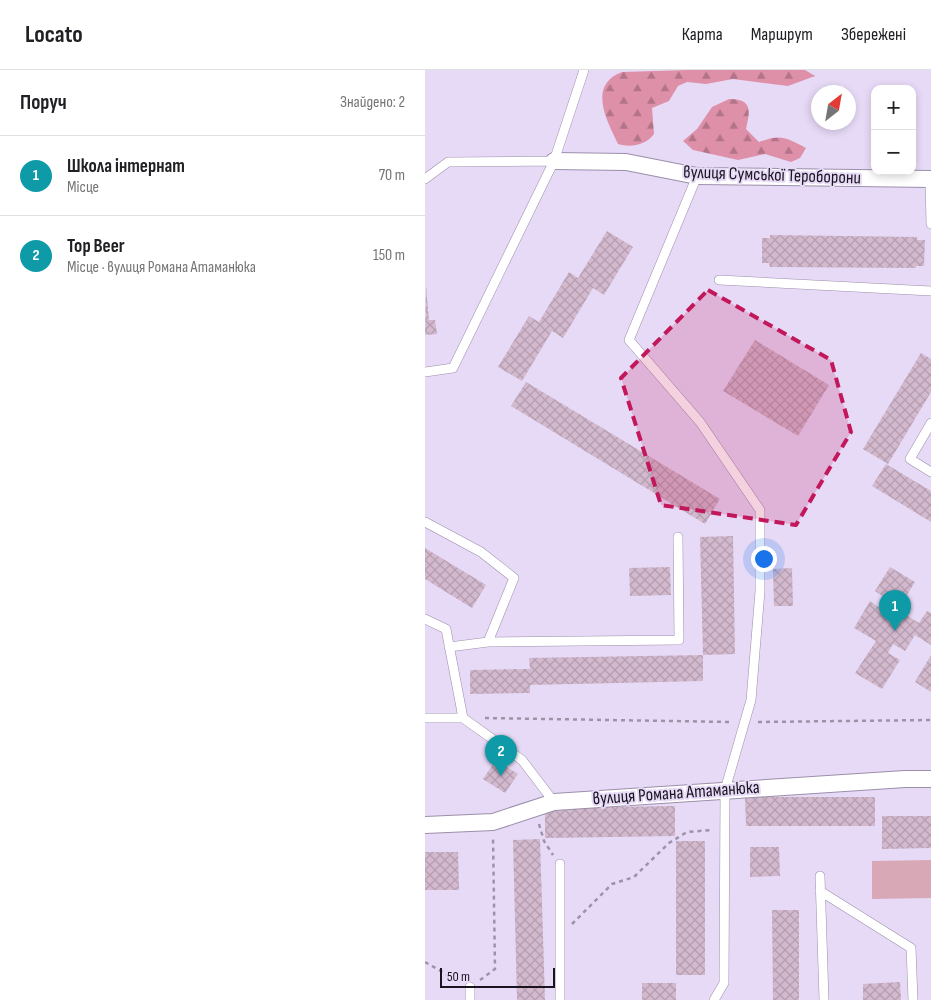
<!DOCTYPE html>
<html lang="uk">
<head>
<meta charset="utf-8">
<style>
  :root { --surface:#fff; --page:#f6f6f6; --text:#202124; --muted:#757577; --line:#e0e0e0; --accent:#d93025 }
  body { margin:0; font-family:"Sofia Sans Condensed",sans-serif; background:var(--page); color:var(--text) }
  .controls { position:absolute; right:15px; top:15px; display:grid; overflow:hidden; border-radius:10px; box-shadow:0 2px 8px #0003 }
  .controls button { width:45px; height:45px; display:grid; place-items:center; padding:0; border:0; border-bottom:1px solid var(--line); background:var(--surface); color:var(--text); font:25px sans-serif }
  .compass { position:absolute; left:386px; top:15px; width:45px; height:45px; border-radius:50%; background:var(--surface); box-shadow:0 2px 8px #0003; rotate:31deg }
  .scale { position:absolute; left:15px; bottom:12px; width:115px; box-sizing:border-box; padding-left:5px; border:2px solid #19141e; border-top:0; font-size:14px; line-height:18px; white-space:nowrap; color:#19141e; -webkit-text-stroke:4px #e7daf7; paint-order:stroke }
  .you { position:absolute; left:338px; top:488px; width:18px; height:18px; margin:-12px; border:4px solid #fff; border-radius:50%; background:#1a73e8; box-shadow:0 0 0 8px #1a73e833 }
  .badge { display:grid; place-items:center; width:32px; height:32px; border-radius:50%; background:var(--accent); color:#fff; font-size:16px; font-weight:700 }
  .pin { position:absolute; translate:-50% -41px; filter:drop-shadow(0 1px 2px #0008) }
  .pin::after { content:''; position:absolute; top:26px; width:18px; height:15px; background:inherit; clip-path:polygon(0 0,100% 0,50% 100%) }
  .list { margin:0; padding:0; list-style:none }
  h2 { display:flex; justify-content:space-between; align-items:center; height:65px; margin:0; padding:0 20px; font-size:21px }
  h2 small { font-size:16px; font-weight:400; color:var(--muted) }
  .list li { display:grid; grid-template-columns:32px 1fr auto; gap:15px; align-items:center; box-sizing:border-box; height:80px; padding:0 20px; border-top:1px solid var(--line) }
  .list b { display:block; font-size:19px; white-space:nowrap }
  .list p { margin:0; font-size:16px; white-space:nowrap; color:var(--muted) }
  .list em { font-size:16px; font-style:normal; color:var(--muted) }
  .map { position:relative; flex:none; width:506px; height:930px; overflow:hidden }
  header { display:flex; align-items:center; gap:30px; box-sizing:border-box; height:70px; padding:0 25px; background:var(--surface); border-bottom:1px solid var(--line) }
  header strong { font-size:24px }
  nav { display:flex; gap:28px; margin-inline-start:auto; font-size:18px }
  main { display:flex }
  aside { flex:1; background:var(--surface) }
  .map>svg:first-child { display:block }
  .forest { fill:url(#forest-firs) }
  .pitch { fill:#d9a8b6 }
  .building { fill:url(#building-cross-hatch) }
  .lines { fill:none; stroke-linecap:round; stroke-linejoin:round }
  .service-casing { stroke:#9b8faa; stroke-width:10 }
  .minor-casing { stroke:#9b8faa; stroke-width:18 }
  .path { stroke:#9d93a9; stroke-width:2.5; stroke-dasharray:4 4; stroke-linecap:butt }
  .service { stroke:#fff; stroke-width:9 }
  .minor { stroke:#fff; stroke-width:16 }
  .marked { fill:#c2185b; fill-opacity:0.2; stroke:#c2185b; stroke-width:4; stroke-dasharray:10 6; stroke-linejoin:round }
  .labels { text-anchor:middle; dominant-baseline:central; stroke-width:4; stroke-linejoin:round; paint-order:stroke }
  .street-label { font-size:18px; fill:#19141e; stroke:#e7daf7 }
</style>
</head>
<body>
<header>
<strong>Locato</strong>
<nav><a>Карта</a><a>Маршрут</a><a>Збережені</a></nav>
</header>
<main>
<aside>
<h2>Поруч<small>Знайдено: 2</small></h2>
<ul class="list">
<li><span class="badge" style="background:#0f9aa8">1</span><div><b>Школа інтернат</b><p>Місце</p></div><em>70 m</em></li>
<li><span class="badge" style="background:#0f9aa8">2</span><div><b>Top Beer</b><p>Місце · вулиця Романа Атаманюка</p></div><em>150 m</em></li>
</ul>
</aside>
<div class="map">
<svg width="506" height="930" viewBox="0 0 506 930">
  <defs>
    <pattern id="forest-firs" width="22" height="20" patternUnits="userSpaceOnUse" patternTransform="scale(1.25)"><rect width="22" height="20" fill="#de90a9"/><path d="M5 1l3.5 6h-7zM16 11l3.5 6h-7z" fill="#b37489"/></pattern>
    <pattern id="building-cross-hatch" width="8" height="8" patternUnits="userSpaceOnUse" patternTransform="scale(1.25)"><rect width="8" height="8" fill="#d3b9ce"/><path d="M0 0l8 8M0 8l8-8" fill="none" stroke="#b59eb0"/></pattern>
  </defs>
  <rect width="100%" height="100%" fill="#e7daf7"/>
  <path class="forest" d="M264 0H380L390 6 363 16 308 9 281 14 262 12 253 16 244 31 227 38 229 64C221 75 206 78 193 74 182 51 162 15 197 2Z
    M304 29C328 29 325 41 321 59L334 72C356 64 360 67 381 78L375 88 366 92 340 84 313 90 268 80 258 71 272 59 287 37Z"/>
  <path class="pitch" d="M506 790V828L447 829V791Z"/>
  <path class="building" d="M182 161 208 177 179 225 168 218 138 268 127 261 97 311 73 297 104 246 114 252 144 202 153 208Z
    M345 165 492 167V170H500L499 196H491V198L345 197 344 193H337V168H345Z
    M1 215 4 250H10L12 264 0 265Z
    M330 270 404 315 373 366 298 321Z
    M496 283 506 289V322L463 394 438 379Z
    M101 312 295 429 280 454 86 336Z
    M461 394 506 421V452L447 416Z
    M308 466 310 584 278 585 275 467Z
    M0 478 61 515 47 538 0 509Z
    M245 497 246 525 205 526 204 498Z
    M465 497 490 512 473 540 494 553 502 541 506 543V575L490 565 480 581 468 574 463 583 475 590 457 619 430 603 451 571 429 558 445 531 455 538 462 529 450 521Z
    M367 498 368 536H349L348 499Z
    M278 585V611L105 615V623L45 624V600L105 599 104 588Z
    M506 585V622L490 612Z
    M71 690 93 704 80 723 58 709Z
    M320 727H450V756H321Z
    M250 736V766L120 768V738Z
    M457 746H506V778L457 779Z
    M115 769 120 930H92L88 770Z
    M251 771H280V905H251Z
    M325 777H354L355 806 325 807Z
    M0 782H33L34 820H0Z
    M347 840H374V930H348Z
    M475 912 476 930H438V914Z
    M217 913H251V930H217Z"/>
  <g class="lines">
    <g class="service-casing">
      <path id="service" d="M272 106 204 270 275 352 335 440V521L326 630 300 720 299 913 289 930
        M0 109 23 92 129 91
        M505 109 506 154
        M294 210 506 221
        M0 302 28 298 129 91 159 0
        M506 353 485 389 506 402
        M0 452 56 482 89 508 63 572 254 570 253 467
        M0 549 21 559 38 648 97 690 129 732
        M24 577 63 572
        M0 648H38
        M395 806 399 930
        M395 821 486 878 488 930
        M45 917V930
        M135 930V794"/>
    </g>
    <g class="minor-casing">
      <path id="minor" d="M129 91 201 92 272 106 506 109
        M0 755 68 752 129 732 480 709H506"/>
    </g>
    <path class="path" d="M60 648 307 652
      M333 652 506 650
      M114 754 119 771 128 785
      M147 854 187 814 209 807 244 773 262 762 287 760
      M0 892 35 912
      M55 910 70 899 68 766"/>
    <use href="#service" class="service"/>
    <use href="#minor" class="minor"/>
  </g>
  <path class="marked" d="M283 220 406 290 426 362 371 455 236 435 196 308Z"/>
  <g class="labels">
    <g class="street-label">
      <text transform="translate(347 105) rotate(2)">вулиця Сумської Тероборони</text>
      <text transform="translate(251 723) rotate(-4)">вулиця Романа Атаманюка</text>
    </g>
  </g>
</svg>
<div class="controls">
<button>+</button>
<button>−</button>
</div>
<svg class="compass" viewBox="-18 -18 36 36"><path d="M0-13l5 13h-10z" fill="#e53935"/><path d="M0 13l5-13h-10z" fill="#757577"/></svg>
<div class="scale">50 m</div>
<div class="you"></div>
<div class="pin badge" style="left:470px;top:561px;background:#0f9aa8">1</div>
<div class="pin badge" style="left:76px;top:706px;background:#0f9aa8">2</div>
</div>
</main>
</body>
</html>
